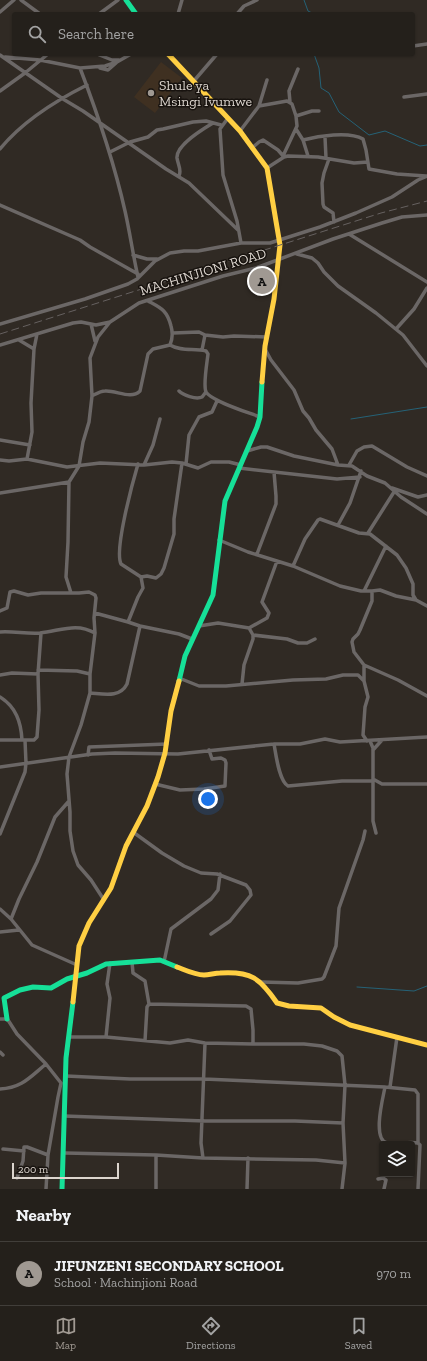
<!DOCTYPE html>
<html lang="en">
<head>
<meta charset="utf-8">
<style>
  :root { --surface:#24201b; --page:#2c2824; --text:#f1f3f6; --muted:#a3a3a3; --line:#413e3a; --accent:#a09992 }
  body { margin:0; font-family:"Zilla Slab",serif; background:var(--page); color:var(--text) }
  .controls { position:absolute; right:12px; bottom:12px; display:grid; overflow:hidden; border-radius:4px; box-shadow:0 1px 3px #0004 }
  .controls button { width:36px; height:36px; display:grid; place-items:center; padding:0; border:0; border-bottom:1px solid var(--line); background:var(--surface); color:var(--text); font:20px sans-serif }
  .scale { position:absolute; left:12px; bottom:10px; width:107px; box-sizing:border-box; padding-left:4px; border:2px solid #dcd5ce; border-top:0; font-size:11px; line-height:14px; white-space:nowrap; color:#dcd5ce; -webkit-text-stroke:3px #18130f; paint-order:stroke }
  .you { position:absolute; left:208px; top:799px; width:14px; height:14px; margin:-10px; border:3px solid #fff; border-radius:50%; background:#1a73e8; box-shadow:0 0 0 6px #1a73e833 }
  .badge { display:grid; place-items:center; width:26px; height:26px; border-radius:50%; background:var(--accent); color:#111; font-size:13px; font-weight:700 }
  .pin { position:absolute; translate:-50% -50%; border:2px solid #fff; box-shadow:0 1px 4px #0006 }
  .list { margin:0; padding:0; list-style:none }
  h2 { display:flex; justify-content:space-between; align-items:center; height:52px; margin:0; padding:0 16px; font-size:17px }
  h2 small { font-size:13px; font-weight:400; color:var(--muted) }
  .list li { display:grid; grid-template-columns:26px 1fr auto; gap:12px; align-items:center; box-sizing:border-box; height:64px; padding:0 16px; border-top:1px solid var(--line) }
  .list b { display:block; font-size:15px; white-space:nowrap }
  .list p { margin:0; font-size:13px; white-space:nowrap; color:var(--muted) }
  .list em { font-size:13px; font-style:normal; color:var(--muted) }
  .icon { flex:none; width:22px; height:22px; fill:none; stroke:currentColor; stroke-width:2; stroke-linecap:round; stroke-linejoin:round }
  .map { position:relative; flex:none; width:427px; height:1189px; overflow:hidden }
  .search { position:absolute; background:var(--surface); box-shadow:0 1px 3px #0004; left:12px; right:12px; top:12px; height:44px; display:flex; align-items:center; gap:10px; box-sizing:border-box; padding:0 14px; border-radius:4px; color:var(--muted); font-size:15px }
  .sheet { height:116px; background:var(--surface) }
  nav { display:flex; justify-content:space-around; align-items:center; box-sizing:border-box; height:56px; border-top:1px solid var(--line); background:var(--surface); font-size:11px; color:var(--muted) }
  nav a { display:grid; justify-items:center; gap:2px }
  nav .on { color:var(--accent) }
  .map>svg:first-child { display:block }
  .built { fill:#3f3021 }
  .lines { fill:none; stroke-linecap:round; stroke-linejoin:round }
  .stream { stroke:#256277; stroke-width:1 }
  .street { stroke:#6b6766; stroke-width:3.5 }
  .fast { stroke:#16e098; stroke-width:5 }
  .slow { stroke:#ffcf43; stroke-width:5 }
  .rail { stroke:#666160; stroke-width:1; stroke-dasharray:8 4; stroke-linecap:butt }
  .poi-dot { fill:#a09992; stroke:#18130f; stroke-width:1.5 }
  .labels { text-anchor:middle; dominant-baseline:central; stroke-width:3; stroke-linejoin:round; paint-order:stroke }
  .poi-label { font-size:14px; fill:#dcd5ce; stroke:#18130f; text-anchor:start }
  .street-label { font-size:14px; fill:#dcd5ce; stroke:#18130f }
</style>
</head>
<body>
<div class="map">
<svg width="427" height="1189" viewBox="0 0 427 1189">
  <rect width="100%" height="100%" fill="#302a24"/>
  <path class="built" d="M161 62 182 78 155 113 134 97Z
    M269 270V288L257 289 252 274Z"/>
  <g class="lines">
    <path class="stream" d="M304 0 308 11 314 14
      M314 54 319 68 321 88 329 93 339 112 369 135 385 131 420 146 427 145
      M351 419 427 407
      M357 987 414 991 427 986"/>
    <path class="street" d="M21 0 40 14
      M0 12 14 0
      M99 14 118 0
      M178 14 182 0
      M237 14 244 6 257 0
      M413 46 427 44
      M97 54 112 60H119
      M0 55 63 99 83 111 166 169 189 183 238 230
      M5 57 40 60 80 68 105 66 117 62 131 54
      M80 68C98 115 114 162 125 211 130 233 133 255 138 277
      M100 68 108 70 116 63
      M193 82 217 54
      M0 91 25 73 48 54
      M404 97 427 94
      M290 102 289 91 298 69
      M259 106 287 101 292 104 296 116 297 126 283 156
      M296 116 312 111H319
      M228 118 220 129 223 175 237 221 241 243
      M296 129 303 140 308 156
      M240 131 259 106 267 80
      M325 137 326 158
      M303 140C318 136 349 131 363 139L366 150 369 169 397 174 426 176
      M252 148 259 142 263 140 278 150 284 157
      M0 149C22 122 55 101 87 85
      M110 152 130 142 148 137 157 130 163 129 193 122 206 121 221 125
      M329 159 324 173 322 183 323 204 324 207 333 213 334 222
      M267 168 284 157 288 156 318 157 354 163 368 162
      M179 176C182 170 178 165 177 158 176 145 203 129 213 123
      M0 205 80 240 90 247 138 274
      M349 234 427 282
      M297 254 312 258 318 263 324 272 338 286 376 313 403 335 427 366
      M133 255 147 259H157
      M0 324 85 299 128 284 137 279 155 261 170 253 184 251H198L241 243H270L320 227 356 213 392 197 418 180 427 176
      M91 324 95 341
      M396 329 414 309 427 288
      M173 333 199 332 205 335 223 337 234 336 267 337
      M19 340 34 349
      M0 345 73 323 81 322 96 325 110 322 139 303 223 276 256 268 333 239 382 223 402 217 427 215
      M170 345C182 352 193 348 206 351L208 354C207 363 203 385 206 392 211 401 250 413 260 417
      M265 349 271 360 294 390 303 411 309 418 316 430 332 449 338 465
      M202 350 205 335
      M179 391C183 395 196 400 202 397 203 396 205 393 206 392
      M92 396C96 394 100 391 105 391 116 390 131 400 140 391L148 354 153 349 170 345C173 338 173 333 171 326 167 310 161 308 148 301
      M0 440 30 445
      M247 451 261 447H267L294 456 338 465 352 466 367 476 385 483 401 497 427 514
      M27 459 32 432 31 403 34 349 37 334
      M0 460 9 461 27 459 67 467 100 463 144 465 172 462 182 463 198 468 211 462H229L241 465
      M186 464 189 435 199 417 212 412 217 401
      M144 465 153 445 160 419
      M349 465 357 451 364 447 372 446 407 467 427 476
      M239 468 337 479 360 477
      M392 488 418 497 427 495
      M0 493 69 482
      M338 525 350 503 361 471
      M368 533 394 492
      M219 540 248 552 293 566 340 586 361 591H372L380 590 396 596 416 600 427 606
      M257 554 276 504V496L274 472
      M293 566 305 539 318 520 320 519 359 533 370 534 397 555 406 568 413 584V595L416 600
      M141 577 147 576 156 578 161 574 164 568 174 534V519L182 463
      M364 591 386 546
      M71 593 66 577 68 542 69 482 79 466 83 442 89 422 92 396 90 358 98 337 110 322
      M0 611 7 608 10 592 14 591 28 595 41 593H79L89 592 95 595 96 598 94 618 95 633 90 674V693L81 725 69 757 67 774 70 812V831L73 851 78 865 91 880 104 900
      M95 613 128 622 140 626 179 634 192 639
      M128 622 138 597 143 588 141 577 121 564C114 550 133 481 138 464
      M199 626 218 623 249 628 267 618 269 613 262 602 277 561
      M0 632C13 631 27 634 40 633 60 631 76 622 95 633
      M253 635 287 639 298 643H307L315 639
      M364 665 398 680 427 696
      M38 670 77 671 90 674
      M0 675 12 673 38 674
      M179 678 199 686H226L293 680 326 679 343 675H358L364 681
      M242 684 244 665 253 639V635L249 628
      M90 693C104 694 120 698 127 684L140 626
      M0 697C16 707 21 722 22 740
      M0 740H34L37 737 39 710 38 674 41 633
      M367 741 363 735 365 707 368 697 364 681V665L354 652 352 642 353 639 358 634 360 630 372 601V591
      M370 741 373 748V821L376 833
      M274 744C276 755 279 781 288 786L342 781H373
      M373 750 382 740
      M88 755 89 747 167 744
      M0 767 92 754 115 753 178 754 274 744H300L325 739 340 742 427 737
      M373 779 382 784H427
      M155 784 180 790 204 789 225 786 226 763 225 760 221 758 212 759 209 750
      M133 832 162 853 184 866 201 873 217 874 246 885 250 890 251 895 230 921 211 934
      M0 834 25 772 26 763 25 740
      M0 909 11 919 32 945 77 965
      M11 919 19 899 37 862 55 817 69 801
      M0 932 19 930
      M132 962 133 973 145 981 149 1004
      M164 962 171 929 211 899 218 890 220 874
      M261 982 298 983 322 979 324 977 336 946 339 908 363 840 365 831
      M0 1019H5L8 1020 17 1034 46 1064 61 1083 58 1097 48 1155 46 1189
      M69 1037H106L170 1043 188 1040 205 1043 253 1044H304L322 1046 337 1051 342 1056 345 1085 343 1123 345 1163 342 1189
      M106 1037 110 998 107 984 110 963
      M145 1041 147 1007 149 1004 246 1006 251 1009 253 1030V1044
      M0 1052 3 1055
      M66 1076 130 1079H204L385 1087 415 1090 418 1094V1143
      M385 1087C383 1098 372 1139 387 1143 397 1145 408 1141 418 1143L420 1145 418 1189
      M390 1087 397 1037
      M0 1089C22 1088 30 1077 46 1064
      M64 1116 205 1121H295L343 1123
      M3 1149 24 1151
      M65 1153 156 1155 203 1158 316 1160 345 1163
      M203 1158 201 1143 205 1043
      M17 1178 23 1161 24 1147H27L48 1155
      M378 1179 383 1178 386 1180 384 1189
      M156 1189V1155
      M247 1189 248 1158"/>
    <path class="fast" d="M126 0 136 14
      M179 681 185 656 213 595 225 501 257 427 260 417 262 382
      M7 1019 4 998 20 990 33 987 51 988 67 979 87 973 106 964 160 960 177 967
      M62 1189 66 1058 73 1002"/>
    <path class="slow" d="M168 54 240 131 267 168 280 245 274 299 265 346 262 382
      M177 967C185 970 195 975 204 975 209 975 215 973 220 973 251 971 260 978 277 1003L289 1006 321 1008 334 1017 350 1025 427 1045
      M73 1002 79 946 89 923 111 888 126 846 147 806 158 777 165 753 171 711 179 681"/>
    <path class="rail" d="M0 334 381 213 427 201"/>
  </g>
  <circle class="poi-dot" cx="151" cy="93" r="4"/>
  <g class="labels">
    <g class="poi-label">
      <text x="159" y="85">Shule ya<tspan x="159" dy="16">Msingi Ivumwe</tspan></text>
    </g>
    <g class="street-label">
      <text transform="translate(203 272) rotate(-17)">MACHINJIONI ROAD</text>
    </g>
  </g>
</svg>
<div class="controls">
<button><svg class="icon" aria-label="layers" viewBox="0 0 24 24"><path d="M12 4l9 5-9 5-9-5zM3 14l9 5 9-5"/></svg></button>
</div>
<div class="scale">200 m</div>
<div class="you"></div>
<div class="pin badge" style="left:262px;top:281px">A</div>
<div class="search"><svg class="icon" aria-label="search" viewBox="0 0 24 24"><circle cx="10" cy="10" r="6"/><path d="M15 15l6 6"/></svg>Search here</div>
</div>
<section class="sheet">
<h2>Nearby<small></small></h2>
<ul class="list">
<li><span class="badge">A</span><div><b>JIFUNZENI SECONDARY SCHOOL</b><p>School · Machinjioni Road</p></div><em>970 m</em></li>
</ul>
</section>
<nav>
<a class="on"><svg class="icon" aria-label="map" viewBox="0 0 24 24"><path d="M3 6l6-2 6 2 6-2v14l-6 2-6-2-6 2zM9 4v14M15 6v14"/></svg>Map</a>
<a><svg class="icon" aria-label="directions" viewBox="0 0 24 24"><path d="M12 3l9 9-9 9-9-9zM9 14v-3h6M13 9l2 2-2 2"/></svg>Directions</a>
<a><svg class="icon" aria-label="saved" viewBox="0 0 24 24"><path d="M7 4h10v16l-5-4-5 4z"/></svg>Saved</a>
</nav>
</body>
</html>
